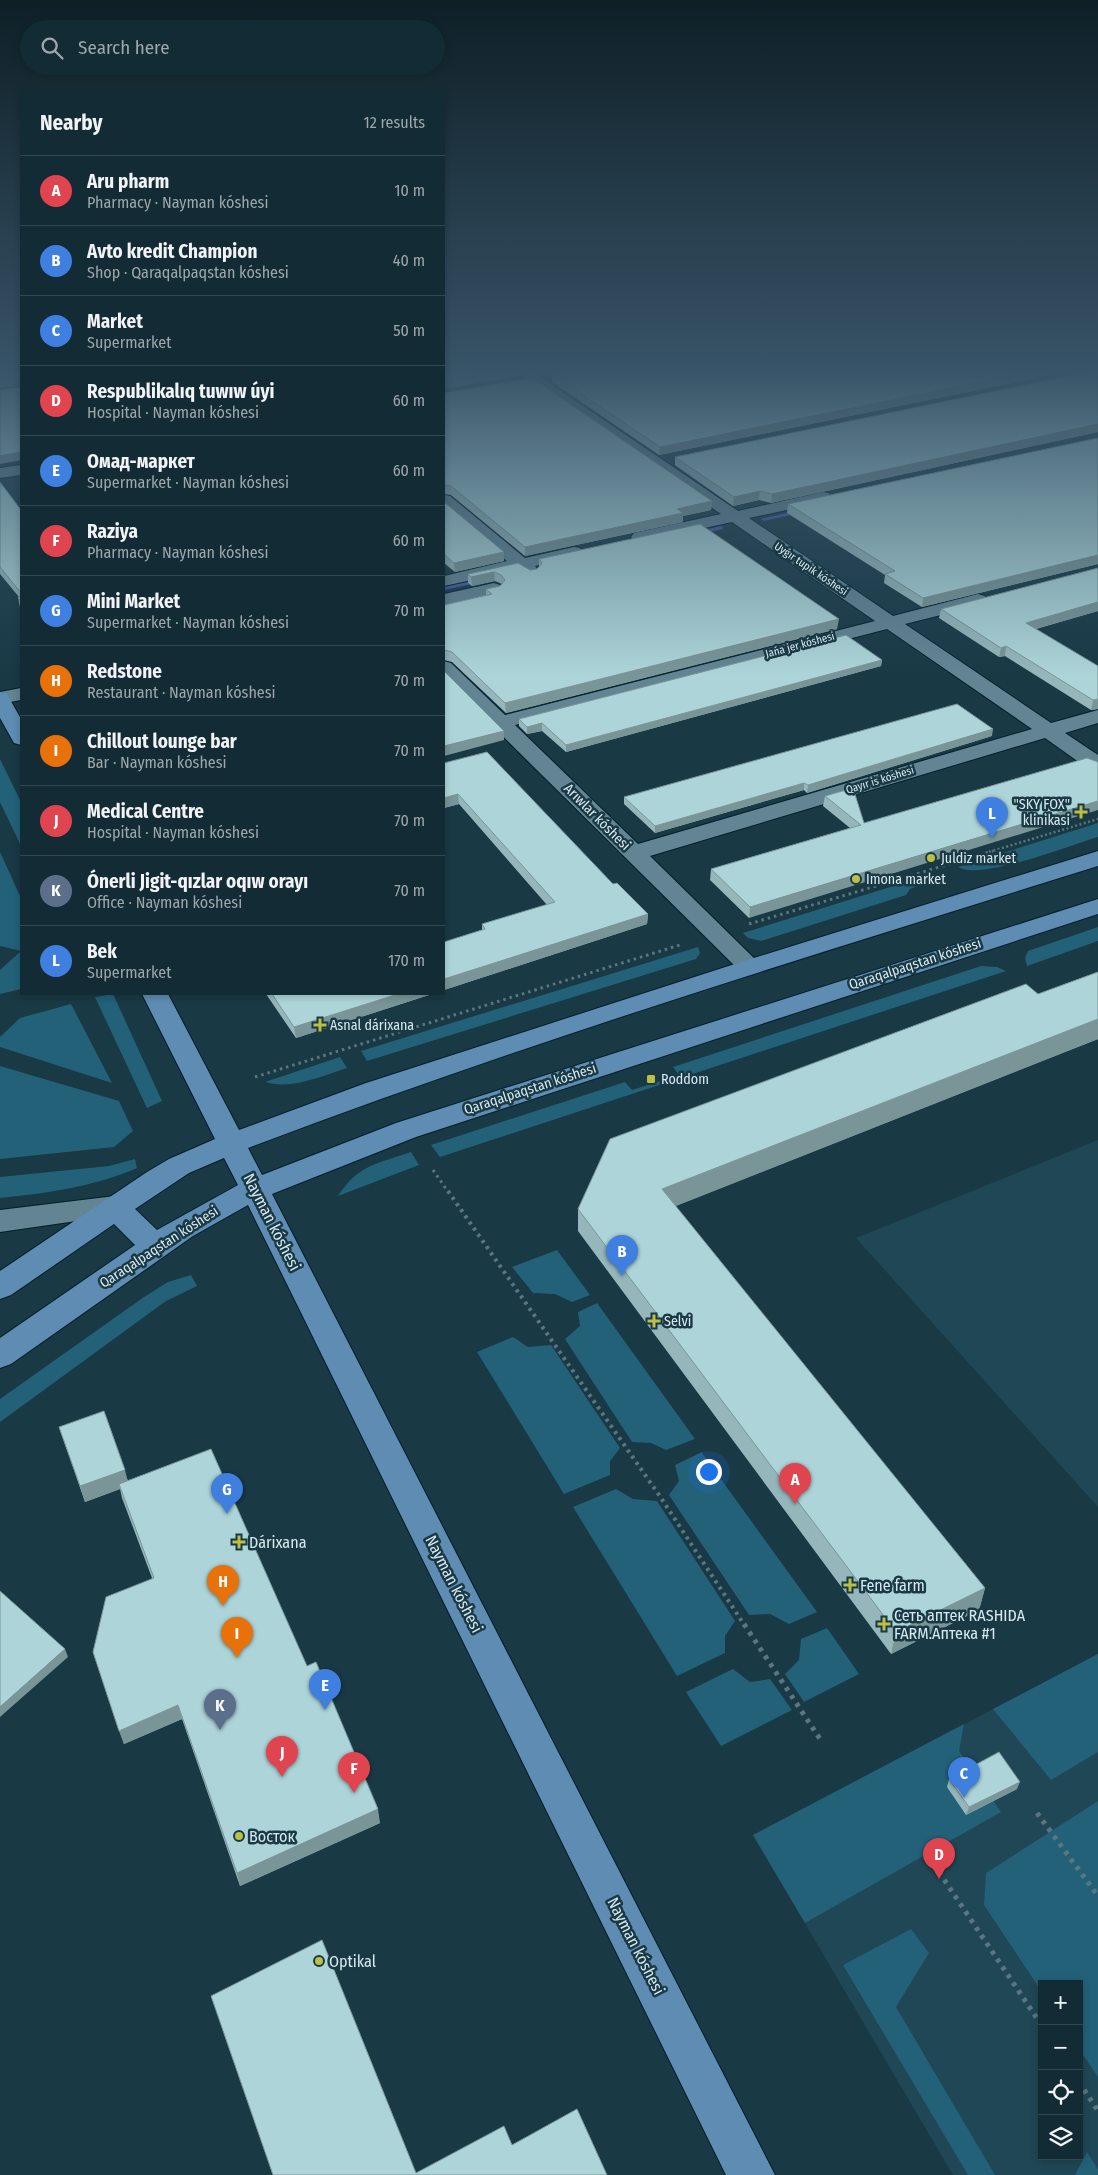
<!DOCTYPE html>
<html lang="en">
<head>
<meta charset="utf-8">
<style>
  :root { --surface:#132b34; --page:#1c333c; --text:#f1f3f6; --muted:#9da7ac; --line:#32474f; --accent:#bcbf44 }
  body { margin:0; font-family:"Fira Sans Condensed",sans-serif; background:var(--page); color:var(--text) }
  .controls { position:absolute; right:15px; bottom:15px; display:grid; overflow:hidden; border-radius:0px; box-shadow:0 2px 8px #0003 }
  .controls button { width:45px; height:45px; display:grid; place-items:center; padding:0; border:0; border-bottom:1px solid var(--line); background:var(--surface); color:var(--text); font:25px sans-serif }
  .you { position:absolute; left:708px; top:1471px; width:18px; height:18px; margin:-12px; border:4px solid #fff; border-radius:50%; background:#1a73e8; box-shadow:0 0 0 8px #1a73e833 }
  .badge { display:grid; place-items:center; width:32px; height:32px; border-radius:50%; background:var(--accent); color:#fff; font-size:16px; font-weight:700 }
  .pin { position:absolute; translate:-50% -41px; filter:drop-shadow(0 1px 2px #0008) }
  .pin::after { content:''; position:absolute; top:26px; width:18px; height:15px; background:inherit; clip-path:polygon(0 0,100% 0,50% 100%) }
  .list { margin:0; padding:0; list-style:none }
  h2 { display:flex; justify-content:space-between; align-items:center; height:65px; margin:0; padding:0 20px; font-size:21px }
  h2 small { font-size:16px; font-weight:400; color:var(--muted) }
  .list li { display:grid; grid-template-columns:32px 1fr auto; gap:15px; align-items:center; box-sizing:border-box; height:70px; padding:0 20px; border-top:1px solid var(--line) }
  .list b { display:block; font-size:19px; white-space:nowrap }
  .list p { margin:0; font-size:16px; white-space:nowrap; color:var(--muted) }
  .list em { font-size:16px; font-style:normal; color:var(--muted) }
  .icon { flex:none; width:28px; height:28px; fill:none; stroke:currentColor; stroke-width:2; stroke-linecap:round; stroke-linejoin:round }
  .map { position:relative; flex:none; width:1098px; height:2175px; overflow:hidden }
  .search { position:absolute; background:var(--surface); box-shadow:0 2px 8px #0003; left:20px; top:20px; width:425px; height:55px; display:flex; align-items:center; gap:12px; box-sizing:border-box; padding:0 18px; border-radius:28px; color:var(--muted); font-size:19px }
  .panel { position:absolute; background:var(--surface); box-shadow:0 2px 8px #0003; left:20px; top:90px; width:425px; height:905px; border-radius:0px }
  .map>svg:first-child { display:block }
  .built { fill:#1f4755; fill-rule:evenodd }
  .green { fill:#226178 }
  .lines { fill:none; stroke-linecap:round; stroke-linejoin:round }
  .stream { fill:#4757a7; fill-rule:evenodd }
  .minor-casing { stroke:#001f2b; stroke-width:2 }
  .major-casing { stroke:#001f2b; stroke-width:2 }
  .path-far3 { stroke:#5b7680; stroke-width:2.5; stroke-dasharray:2 2.5; stroke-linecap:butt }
  .path-far2 { stroke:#5b7680; stroke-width:3; stroke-dasharray:2.5 4; stroke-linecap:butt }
  .path-far1 { stroke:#5b7680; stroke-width:4; stroke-dasharray:3 4.5; stroke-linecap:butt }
  .path { stroke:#5b7680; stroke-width:5; stroke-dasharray:4 5.5; stroke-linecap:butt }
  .minor { fill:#638492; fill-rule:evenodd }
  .major { fill:#5e8cb2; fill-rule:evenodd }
  .wall { fill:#95b7bb }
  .shaded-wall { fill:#799598 }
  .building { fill:#add5d9; stroke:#799598 }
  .poi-dot { fill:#bcbf44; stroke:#193945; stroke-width:2 }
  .labels { text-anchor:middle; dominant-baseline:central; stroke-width:5; stroke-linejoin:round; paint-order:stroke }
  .far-street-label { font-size:11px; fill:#d7e8f0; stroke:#193945 }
  .poi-label { font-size:14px; fill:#d7e8f0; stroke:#193945; text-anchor:start }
  .street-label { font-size:14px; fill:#d7e8f0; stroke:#193945 }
  .near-street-label { font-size:16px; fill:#d7e8f0; stroke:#193945 }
  .near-poi-label { font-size:16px; fill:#d7e8f0; stroke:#193945; text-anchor:start }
</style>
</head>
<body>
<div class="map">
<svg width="1098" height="2175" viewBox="0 0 1098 2175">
  <rect width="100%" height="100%" fill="#193945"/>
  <path class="built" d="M1098 1140V1507L856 1238Z
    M1098 1654V2175H953L753 1835ZM1042 1984H1079V2156H1042Z"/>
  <path class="green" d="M0 759 21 802V846L0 802Z
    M1098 823V837C1071 845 980 881 958 867Z
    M0 852 21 898V989L0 994V970L21 951 0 946Z
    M919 878 924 883 910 889 906 895 761 941 748 938 743 933Z
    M1098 927V941L1027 966 1025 958 1028 951Z
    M698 947 700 953 696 959 367 1061 361 1051Z
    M981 966 997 967 1006 971 440 1157 431 1145 625 1082 632 1090 679 1075 673 1067Z
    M113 994 162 1101 147 1108 95 997Z
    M71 1004 112 1083 0 1047V1037L20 1018Z
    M340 1057 347 1068C322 1076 292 1090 265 1082Z
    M0 1066 119 1101 133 1131 114 1147 0 1159Z
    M411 1152 419 1165 338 1196C359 1164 377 1164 411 1152Z
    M135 1159 137 1168C93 1187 48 1193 0 1198V1177L109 1166Z
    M557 1250 590 1295 572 1302 555 1294 533 1293 512 1267Z
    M191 1275 197 1286 166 1301 0 1422V1399L144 1297 168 1282Z
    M597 1303 695 1439 666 1450 651 1443 632 1442 565 1339 580 1326 578 1312Z
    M513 1337 528 1347 551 1345 620 1448 610 1461V1475L564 1494 477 1352Z
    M702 1452V1453L817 1612 789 1624 770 1614 749 1615 669 1495 679 1481 675 1465Z
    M616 1489 633 1499 657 1501 735 1621 725 1636V1653L677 1676 573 1507Z
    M827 1628 859 1674 804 1702 785 1674 799 1660 801 1639Z
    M1098 1654V1752L1051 1780 993 1709Z
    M733 1669 750 1682 770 1679 792 1710 721 1746 686 1692Z
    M964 1724 959 1751 1001 1812 805 1923 753 1835Z
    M1098 1801V2077L1079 2049V1984H1042V1992L984 1905 986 1873Z
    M911 1929 929 1953 896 2007 995 2175H968L843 1965Z
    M1087 2152 1098 2169V2175H1075Z"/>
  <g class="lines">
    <path class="stream" d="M803 509 805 510V512L764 521 761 519Z
      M721 526 723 527V529L696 535 692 533Z
      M483 577H486V581L444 590V586Z"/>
    <g class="minor-casing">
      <path id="minor" d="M517 372H533L738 511 823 492 829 493 831 497 829 501 749 518 893 616 978 594 985 596 987 600 985 604 905 624 1051 723 1098 710V723L1065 733 1098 755V771L1090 770 1045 738 650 856 763 967 759 972 750 975 741 972 444 678V661L451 663 505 715 875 621 732 522 640 542 634 541 631 537 634 533 721 514ZM887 629 1032 729 638 844 515 725Z
        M21 465V475L0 478V468Z
        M444 495 450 496 525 558 574 547 580 548 583 552 580 556 535 566 540 572 537 576 531 577 518 570 444 586V576L507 561 444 508Z
        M494 583 500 585 503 589 500 593 444 606V594Z
        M21 688V700L0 704V692Z
        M115 1196 125 1200 130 1207 125 1214 0 1232V1210Z"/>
    </g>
    <g class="major-casing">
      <path id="major" d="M0 692 7 694 21 719V745L14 743 0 718Z
        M1098 851V866C813 955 527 1042 248 1148L262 1175 396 1123 1098 899V914L416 1137 272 1194 775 2175H726L248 1205 193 1236 11 1364 0 1368V1338L135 1245 114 1224 11 1295 0 1299V1271L147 1172 169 1159 215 1139 142 994H168L239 1130 366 1083 741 962ZM224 1158 238 1185 157 1230 135 1209 189 1173Z"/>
    </g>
    <path class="path-far3" d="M989 852 1098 819"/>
    <path class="path-far2" d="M749 924 993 851
      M255 1077 683 944
      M433 1170 449 1193"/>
    <path class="path-far1" d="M448 1191 659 1495 745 1626"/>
    <path class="path" d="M744 1624 822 1742
      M1037 1813 1098 1896
      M939 1872 1042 2026
      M1079 2082 1098 2111"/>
    <use href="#minor" class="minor"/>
    <use href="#major" class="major"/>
  </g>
  <path class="wall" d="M565 372H1066L659 455 552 382V374Z
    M1098 372V432L771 503 759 500 733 506 675 465V457Z
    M444 393 712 501 711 510 683 516V522L525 556 451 495 444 494Z
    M1098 438V564L922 607 884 583 885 575 787 513 788 504Z
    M0 482 21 510V609L20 607 18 597H19L0 574Z
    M444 502 504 552V561L455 572 444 563Z
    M539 559 837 629 506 713 452 662 444 660V605L486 595V589L500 586 502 584 495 581 472 586 468 583V574L537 569 539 567Z
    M941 609 1098 611 1036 629 1098 666V709L1091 710 1005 656 999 657 939 618Z
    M882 660 881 666 566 752 542 731 527 734 519 726V719Z
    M992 736 807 793 804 790 655 833 624 804V797Z
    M444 763 613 884 648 914 647 924 444 990V942L482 930V924L547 905 459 804 444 808Z
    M825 796 864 823 749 918 710 880 711 869 850 828 823 806Z
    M1098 972V1039L675 1206 985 1588 979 1610 891 1654 578 1231V1209L1038 994Z
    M266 994H432L296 1038Z
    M59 1427 128 1480 307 1666 380 1823 240 1886 182 1719 124 1744 93 1652 152 1578 122 1498 120 1489 85 1502Z
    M949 1779 1017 1789 966 1815 947 1787Z"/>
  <path class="shaded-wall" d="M496 372H518V376L444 389V381Z
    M1029 372H1066L659 455 660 447Z
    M21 377V385L0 388V379Z
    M1098 424V432L771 503 772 494Z
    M21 452V460L0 464V456Z
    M760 491 759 500 733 506 734 497Z
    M712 501 711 510 683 516V522L525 556V547L677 509Z
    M504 552V561L455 572 454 563Z
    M1098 555V564L922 607 923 598Z
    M494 572 495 581 472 586 471 577Z
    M1098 602V611L1024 632 1026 623Z
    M839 619 837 629 506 713 505 703Z
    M1006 646 1005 656 999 657 1001 648Z
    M882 660 881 666 566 752V745Z
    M1098 699V709L1091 710 1093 700Z
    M542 723V731L527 734V727Z
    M993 729 992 736 807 793 808 785Z
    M504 731V740L444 756V746Z
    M804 783V790L655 833V826Z
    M458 794 459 804 444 808V798Z
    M1098 801V810L749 918 750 907Z
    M648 914 647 924 444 990V979Z
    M398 994H432L296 1038 294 1027Z
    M1098 1019V1039L661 1212 662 1189Z
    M125 1470 129 1486 119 1484 120 1489 85 1502 80 1486Z
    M985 1588 979 1610 891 1654 896 1632Z
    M65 1649 68 1657 0 1717V1707Z
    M178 1705 182 1719 124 1744 119 1731Z
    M1020 1782 1017 1789 966 1815 969 1807Z
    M378 1809 380 1823 240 1886 237 1873Z"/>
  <path class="building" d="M0 372H21V452L0 456V390L21 387V377L0 379Z
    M444 372H496L444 381Z
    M565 372H1029L660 447 552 374Z
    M1088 372H1098V424L772 494 760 491 734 497 675 457Z
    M532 378 712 501 677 509 683 513 525 547 451 486 444 485V393Z
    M1098 438V555L923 598 885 574 895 571 788 504Z
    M0 482 21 510V593L0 567Z
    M444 502 504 552 454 563 444 554Z
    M700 524 839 619 505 703 452 652 444 650V605L492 594 486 589 500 586 505 580 501 575 494 572 471 577 468 574 518 563 530 570 537 569 542 563 539 559Z
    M1098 568V602L1026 623 1098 666V699L1093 700 1006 646 1001 648 941 609Z
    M18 597H21V602Z
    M846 635 882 660 566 745 542 723 527 727 519 719Z
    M444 671 504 731 444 746Z
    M957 704 993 729 808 785 804 783 655 826 624 797Z
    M487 752 613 884 617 883 648 914 444 979V942L485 929 482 924 555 902 458 794 444 798V763Z
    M1087 758 1098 762V801L750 907 711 869 861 825 825 796 853 788 864 823Z
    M1098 972V1019L662 1189 985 1588 896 1632 578 1209 610 1139 1026 984 1038 994Z
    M272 994H398L294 1027Z
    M104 1411 125 1470 80 1486 59 1427Z
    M211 1449 307 1666 316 1662 378 1809 237 1873 178 1705 119 1731 93 1652 106 1597 154 1578 119 1484Z
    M0 1591 65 1649 0 1707Z
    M999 1752 1020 1782 969 1807 949 1779Z
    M322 1940 416 2173 504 2126 512 2145 577 2109 607 2175H273L211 1996Z"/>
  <linearGradient id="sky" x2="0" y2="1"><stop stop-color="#0e1f26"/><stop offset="0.55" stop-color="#385468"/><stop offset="1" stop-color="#385468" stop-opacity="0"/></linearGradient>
  <rect width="1098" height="676" fill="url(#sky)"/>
  <g class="poi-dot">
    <path d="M1078.5 804.5h5v5h5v5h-5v5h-5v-5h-5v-5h5z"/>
    <circle cx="931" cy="858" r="5"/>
    <circle cx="856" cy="879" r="5"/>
    <path d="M317.5 1017.5h5v5h5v5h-5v5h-5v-5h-5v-5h5z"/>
    <rect x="646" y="1074" width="10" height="10" rx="2.5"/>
    <path d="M651.5 1313.5h5v5h5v5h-5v5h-5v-5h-5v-5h5z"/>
    <path d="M236.5 1534.5h5v5h5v5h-5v5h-5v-5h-5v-5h5z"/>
    <path d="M847.5 1577.5h5v5h5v5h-5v5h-5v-5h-5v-5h5z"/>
    <path d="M881.5 1616.5h5v5h5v5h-5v5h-5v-5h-5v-5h5z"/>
    <circle cx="239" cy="1836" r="5"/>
    <circle cx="319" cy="1961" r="5"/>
  </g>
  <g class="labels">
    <g class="far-street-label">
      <text transform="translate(811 569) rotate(34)">Uyǵır tupik kóshesi</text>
      <text transform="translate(800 645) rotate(-15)">Jańa jer kóshesi</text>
      <text transform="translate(880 780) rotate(-17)">Qayır is kóshesi</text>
    </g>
    <g class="poi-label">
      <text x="1070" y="804" text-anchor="end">"SKY FOX"<tspan x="1070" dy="16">klinikasi</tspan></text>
      <text x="941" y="858">Juldiz market</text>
      <text x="866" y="879">Imona market</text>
      <text x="330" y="1025">Asnal dárixana</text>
      <text x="661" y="1079">Roddom</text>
      <text x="664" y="1321">Selvi</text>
    </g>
    <g class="street-label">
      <text transform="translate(597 817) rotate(45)">Arıwlar kóshesi</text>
      <text transform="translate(915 964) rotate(-18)">Qaraqalpaqstan kóshesi</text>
      <text transform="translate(530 1089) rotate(-18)">Qaraqalpaqstan kóshesi</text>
      <text transform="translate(159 1247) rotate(-33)">Qaraqalpaqstan kóshesi</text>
    </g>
    <g class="near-street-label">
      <text transform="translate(272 1222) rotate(63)">Nayman kóshesi</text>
      <text transform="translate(454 1584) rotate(63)">Nayman kóshesi</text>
      <text transform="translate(636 1946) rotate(63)">Nayman kóshesi</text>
    </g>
    <g class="near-poi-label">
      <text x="249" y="1542">Dárixana</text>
      <text x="860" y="1585">Fene farm</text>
      <text x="894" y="1615">Сеть аптек RASHIDA<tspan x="894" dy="18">FARM.Аптека #1</tspan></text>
      <text x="249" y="1836">Восток</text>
      <text x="329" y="1961">Optikal</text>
    </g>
  </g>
</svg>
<div class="controls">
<button>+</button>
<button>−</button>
<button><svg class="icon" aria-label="locate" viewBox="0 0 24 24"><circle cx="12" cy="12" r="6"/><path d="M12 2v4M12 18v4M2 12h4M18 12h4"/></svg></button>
<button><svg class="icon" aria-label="layers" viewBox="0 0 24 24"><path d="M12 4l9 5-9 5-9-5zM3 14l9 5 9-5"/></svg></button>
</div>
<div class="you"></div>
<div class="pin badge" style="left:795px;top:1504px;background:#e0444e">A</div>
<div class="pin badge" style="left:622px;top:1276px;background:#3f7fe0">B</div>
<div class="pin badge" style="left:964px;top:1798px;background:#3f7fe0">C</div>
<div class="pin badge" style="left:939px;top:1879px;background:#e0444e">D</div>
<div class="pin badge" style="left:325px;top:1710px;background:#3f7fe0">E</div>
<div class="pin badge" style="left:354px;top:1793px;background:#e0444e">F</div>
<div class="pin badge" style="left:227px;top:1514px;background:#3f7fe0">G</div>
<div class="pin badge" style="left:223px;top:1606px;background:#e8710a">H</div>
<div class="pin badge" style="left:237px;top:1658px;background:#e8710a">I</div>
<div class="pin badge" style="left:282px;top:1777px;background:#e0444e">J</div>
<div class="pin badge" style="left:220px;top:1730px;background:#5c6f8a">K</div>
<div class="pin badge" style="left:992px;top:838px;background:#3f7fe0">L</div>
<div class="search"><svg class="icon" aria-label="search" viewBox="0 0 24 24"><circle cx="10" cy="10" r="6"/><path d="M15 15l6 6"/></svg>Search here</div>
<section class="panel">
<h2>Nearby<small>12 results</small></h2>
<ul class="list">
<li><span class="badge" style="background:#e0444e">A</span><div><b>Aru pharm</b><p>Pharmacy · Nayman kóshesi</p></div><em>10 m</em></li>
<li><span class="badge" style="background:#3f7fe0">B</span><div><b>Avto kredit Champion</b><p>Shop · Qaraqalpaqstan kóshesi</p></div><em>40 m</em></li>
<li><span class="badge" style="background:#3f7fe0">C</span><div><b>Market</b><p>Supermarket</p></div><em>50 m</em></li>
<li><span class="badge" style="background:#e0444e">D</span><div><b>Respublikalıq tuwıw úyi</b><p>Hospital · Nayman kóshesi</p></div><em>60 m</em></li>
<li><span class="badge" style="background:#3f7fe0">E</span><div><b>Омад-маркет</b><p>Supermarket · Nayman kóshesi</p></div><em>60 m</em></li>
<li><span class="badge" style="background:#e0444e">F</span><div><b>Raziya</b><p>Pharmacy · Nayman kóshesi</p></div><em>60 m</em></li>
<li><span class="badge" style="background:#3f7fe0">G</span><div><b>Mini Market</b><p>Supermarket · Nayman kóshesi</p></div><em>70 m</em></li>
<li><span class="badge" style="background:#e8710a">H</span><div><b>Redstone</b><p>Restaurant · Nayman kóshesi</p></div><em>70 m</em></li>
<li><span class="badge" style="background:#e8710a">I</span><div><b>Chillout lounge bar</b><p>Bar · Nayman kóshesi</p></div><em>70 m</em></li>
<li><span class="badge" style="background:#e0444e">J</span><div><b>Medical Centre</b><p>Hospital · Nayman kóshesi</p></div><em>70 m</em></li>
<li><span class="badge" style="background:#5c6f8a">K</span><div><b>Ónerli Jigit-qızlar oqıw orayı</b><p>Office · Nayman kóshesi</p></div><em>70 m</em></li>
<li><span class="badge" style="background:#3f7fe0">L</span><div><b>Bek</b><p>Supermarket</p></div><em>170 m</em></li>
</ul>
</section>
</div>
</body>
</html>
